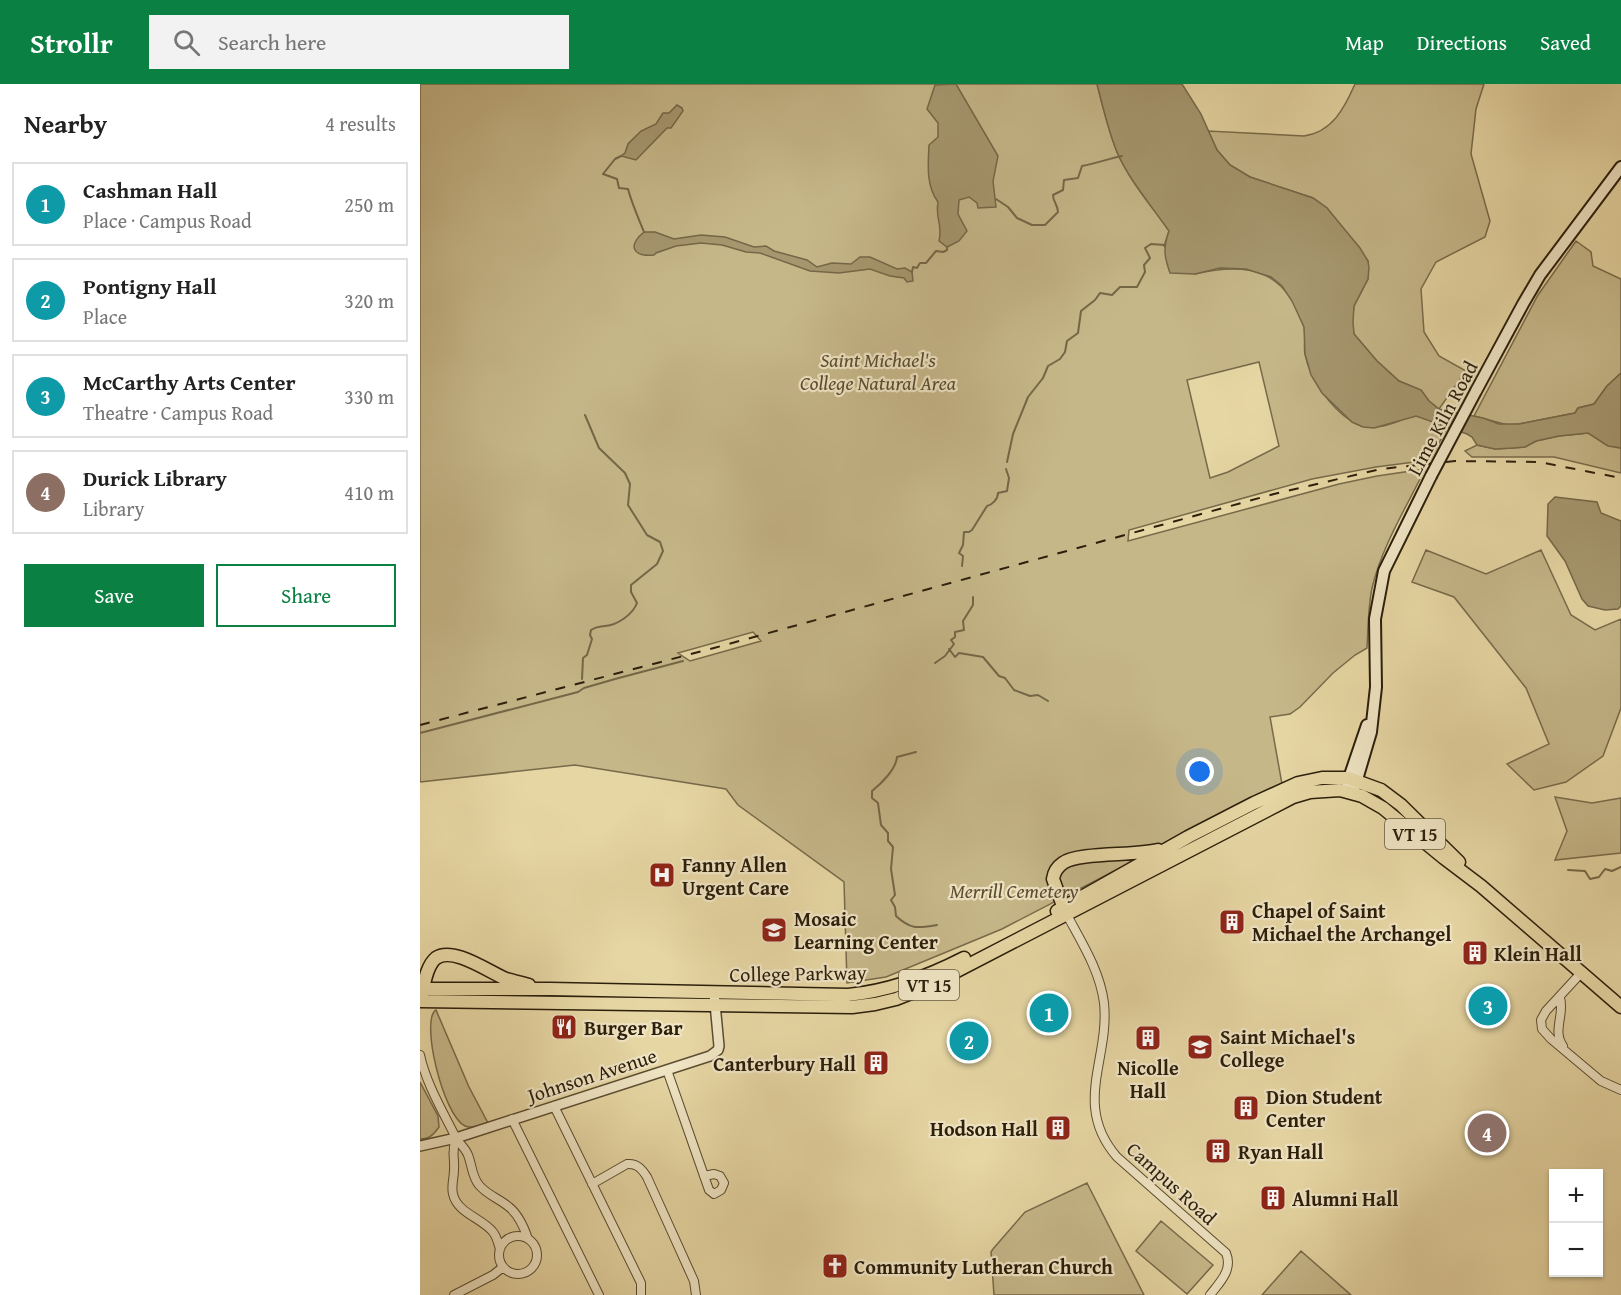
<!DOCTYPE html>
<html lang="en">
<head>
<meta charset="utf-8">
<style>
  :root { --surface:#fff; --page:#f2f2f2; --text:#222; --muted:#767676; --line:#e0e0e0; --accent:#0b8043 }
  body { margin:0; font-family:"Gentium Book Plus",serif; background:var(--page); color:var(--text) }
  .controls { position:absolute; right:18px; bottom:18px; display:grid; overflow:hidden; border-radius:0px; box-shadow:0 2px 4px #0004 }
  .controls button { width:54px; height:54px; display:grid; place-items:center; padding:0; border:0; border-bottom:2px solid var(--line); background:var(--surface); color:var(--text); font:30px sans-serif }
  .you { position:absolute; left:780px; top:688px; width:21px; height:21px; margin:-15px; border:4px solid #fff; border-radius:50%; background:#1a73e8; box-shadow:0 0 0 9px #1a73e833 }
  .badge { display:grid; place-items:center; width:39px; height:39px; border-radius:50%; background:var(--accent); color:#fff; font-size:20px; font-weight:700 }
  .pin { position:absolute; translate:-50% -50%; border:3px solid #fff; box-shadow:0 2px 6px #0006 }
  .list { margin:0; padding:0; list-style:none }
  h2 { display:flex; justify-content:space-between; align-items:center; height:78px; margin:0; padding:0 24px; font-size:26px }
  h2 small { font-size:20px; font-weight:400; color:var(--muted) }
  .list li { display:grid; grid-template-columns:39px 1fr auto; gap:18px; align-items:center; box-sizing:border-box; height:84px; margin:0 12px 12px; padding:0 12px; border:2px solid var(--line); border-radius:0px }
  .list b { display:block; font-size:22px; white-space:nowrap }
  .list p { margin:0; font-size:20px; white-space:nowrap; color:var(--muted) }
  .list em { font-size:20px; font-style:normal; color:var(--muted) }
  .actions { display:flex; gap:12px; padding:18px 24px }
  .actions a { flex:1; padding:14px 0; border:2px solid var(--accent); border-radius:0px; text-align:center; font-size:21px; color:var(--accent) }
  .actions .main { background:var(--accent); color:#fff }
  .icon { flex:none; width:33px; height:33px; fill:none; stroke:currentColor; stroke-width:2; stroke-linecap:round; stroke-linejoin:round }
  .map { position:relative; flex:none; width:1201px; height:1211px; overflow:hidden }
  header { display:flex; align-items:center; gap:36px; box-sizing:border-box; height:84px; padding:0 30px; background:var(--accent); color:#fff }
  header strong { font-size:28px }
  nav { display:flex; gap:33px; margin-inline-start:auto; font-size:21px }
  .search { width:420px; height:54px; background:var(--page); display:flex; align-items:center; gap:15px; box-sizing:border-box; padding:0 21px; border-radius:0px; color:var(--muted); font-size:22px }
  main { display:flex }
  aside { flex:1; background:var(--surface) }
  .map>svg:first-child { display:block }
  .green { fill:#c6b789; stroke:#786a4a; stroke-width:1.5; fill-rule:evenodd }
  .water { fill:#a6976f; stroke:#756747; stroke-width:1.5 }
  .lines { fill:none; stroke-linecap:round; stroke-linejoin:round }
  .stream { stroke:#756747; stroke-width:2 }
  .minor-casing { stroke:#5a4c31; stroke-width:10 }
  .tertiary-casing { stroke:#5a4c31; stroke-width:12 }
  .secondary-casing { stroke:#2b1e0b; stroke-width:14 }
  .primary-casing { stroke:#2b1e0b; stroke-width:15 }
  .minor { stroke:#efe4c3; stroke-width:8 }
  .tertiary { stroke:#efe4c3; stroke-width:9 }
  .secondary { stroke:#efe4c3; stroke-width:10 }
  .primary { stroke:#e6d6a3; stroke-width:12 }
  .rail { stroke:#2b1e0b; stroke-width:2; stroke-dasharray:10 10; stroke-linecap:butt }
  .secondary-bridge-casing { stroke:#2b1e0b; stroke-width:14; stroke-linecap:butt }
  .secondary-bridge { stroke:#efe4c3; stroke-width:10 }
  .labels { text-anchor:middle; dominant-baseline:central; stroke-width:4.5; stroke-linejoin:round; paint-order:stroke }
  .shield { fill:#efe4c3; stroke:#665942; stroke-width:1.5 }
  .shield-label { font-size:18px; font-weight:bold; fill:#2b1e0b }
  .park-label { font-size:20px; font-style:italic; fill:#5a4c31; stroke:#efe4c3 }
  .street-label { font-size:20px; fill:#2b1e0b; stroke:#efe4c3 }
  .poi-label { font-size:20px; font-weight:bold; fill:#2b1e0b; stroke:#efe4c3; text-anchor:start }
</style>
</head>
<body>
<header>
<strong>Strollr</strong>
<div class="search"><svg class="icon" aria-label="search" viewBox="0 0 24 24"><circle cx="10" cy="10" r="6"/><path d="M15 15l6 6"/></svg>Search here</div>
<nav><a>Map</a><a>Directions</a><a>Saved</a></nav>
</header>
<main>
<aside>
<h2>Nearby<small>4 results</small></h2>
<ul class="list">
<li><span class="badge" style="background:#0f9aa8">1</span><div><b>Cashman Hall</b><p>Place · Campus Road</p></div><em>250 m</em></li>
<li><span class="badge" style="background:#0f9aa8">2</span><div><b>Pontigny Hall</b><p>Place</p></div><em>320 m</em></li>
<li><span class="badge" style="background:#0f9aa8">3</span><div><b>McCarthy Arts Center</b><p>Theatre · Campus Road</p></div><em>330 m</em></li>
<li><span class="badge" style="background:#8d6e63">4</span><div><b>Durick Library</b><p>Library</p></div><em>410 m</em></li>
</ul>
<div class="actions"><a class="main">Save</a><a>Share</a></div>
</aside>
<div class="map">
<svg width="1201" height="1211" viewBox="0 0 1201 1211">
  <rect width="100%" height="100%" fill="#e6d6a3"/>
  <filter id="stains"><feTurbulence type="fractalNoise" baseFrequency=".00333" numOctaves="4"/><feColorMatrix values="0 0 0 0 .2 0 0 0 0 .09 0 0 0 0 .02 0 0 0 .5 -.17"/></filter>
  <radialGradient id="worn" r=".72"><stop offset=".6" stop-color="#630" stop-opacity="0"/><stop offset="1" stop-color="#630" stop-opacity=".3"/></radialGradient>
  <path class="green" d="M0 0H677C683 23 688 46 697 68 709 96 731 121 749 147L744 162 775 190C829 177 866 186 884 243 887 252 883 261 885 270 890 295 910 323 931 337 945 347 964 343 979 337 985 334 990 331 997 332 1007 333 1017 340 1027 344L1010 376 956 383 892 395 709 446 708 457 919 400 957 392 1005 385C986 424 962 462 952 504 948 524 948 545 947 564L935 571 913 589 880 623 870 630 850 633 862 700 582 845 466 893 427 899 424 798 318 721 306 705 155 681 0 698ZM839 278 859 362 808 388 790 394 767 296ZM333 548 341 557 270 577 258 569Z
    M935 0H1064L1056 25 1051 70 1070 137 1065 153 1016 178 1001 205 1004 248 1019 272 1046 287 1019 325 1009 317 1001 306 979 297 957 277 934 250 932 238 934 222 948 195V177L907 124 893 114 830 93 810 81 797 66 788 47 884 52C912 48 924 25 935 0Z
    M1156 157 1171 168 1173 182 1201 195V289L1187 302 1174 320 1158 324 1155 329 1099 340 1088 341 1054 332 1118 211Z
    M1168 349C1180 353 1186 363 1201 364V389L1134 373H1052L1045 367 1057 361 1075 365 1093 364 1105 363 1116 357 1139 352Z
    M1006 466 1066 490 1121 466 1151 531 1175 546 1201 535V624L1183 672 1146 698 1114 706 1087 680 1129 660 1106 604 1034 513 992 498Z
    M1135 713 1172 719 1201 714V769L1135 776 1147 747Z
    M16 926 49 1003 68 1039C61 1041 52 1045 45 1042 23 1032 0 935 16 926Z
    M0 998 18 1032 19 1043C14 1050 10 1055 0 1055Z
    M667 1099 724 1211H574L571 1168 573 1165 605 1128Z
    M741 1137 793 1181 767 1210 716 1167Z
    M881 1167 931 1211H842Z"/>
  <path class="water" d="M536 0 578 72 573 97 576 123 558 124 557 119 549 113 539 116 538 130 547 147 539 157 527 163 519 157C523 139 515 136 518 118 506 102 508 81 509 61L518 53V39L507 25 515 1Z
    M677 0H762L781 30 797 66 810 81 830 93 893 114 907 124 940 164 948 177 949 184 948 195 934 222 933 238 934 250 957 277 979 297 1001 306 1009 317 1019 325 1063 334 1079 340H1099L1155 329 1158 324 1174 320 1187 302 1201 289V364L1188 362 1168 349 1139 352 1116 357 1105 363 1093 364 1075 365 1057 361 1052 353 1047 350 996 332 954 344 943 343 932 338 902 309 891 291 885 270 884 243 872 217 862 202 851 193 826 185 800 184 775 190 750 189C744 172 743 164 749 147 731 121 709 96 697 68 688 46 683 23 677 0Z
    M257 21 262 24 263 27 251 44H247L216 76 201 72 205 69 208 60 221 47 236 40 243 29H249Z
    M224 148H235L254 155 281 151 305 153 334 163 346 162 354 167 387 176 397 183 412 179 431 180 440 173H450L477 185 485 184 492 188 493 197 487 198 484 194 470 192 450 185 419 189 390 187 340 169 326 168 302 161 281 159 256 162 236 169 234 171C213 173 207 162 224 148Z
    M1135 413 1177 418 1181 429 1201 437V522L1198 525 1185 526 1168 522 1162 515 1145 477 1127 452 1128 420Z"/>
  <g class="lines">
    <path class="stream" d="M201 72 195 75 183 90 197 95 199 104 208 105C212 120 218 133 224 148
      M576 115 588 123 597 134 612 141H625L638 128C638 121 633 118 633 111L643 106 644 96 658 94 662 82C677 79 688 75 702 72
      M492 188 493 183 497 184 500 179H506L516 167 523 168 527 166V163
      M587 378 593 350 608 313 623 294 628 282 640 275 645 268 647 257 658 249 661 227 675 216 680 209 692 211 700 203H717L725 188 724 181 730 174 725 164 731 160 745 161
      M542 482 543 472 539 469 543 461 544 448H549L552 446 567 422C572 421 578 415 578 409L587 407 589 394 586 385
      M529 565 535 573 539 569 563 573 579 592 585 594 594 606 610 612 618 611 628 617
      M515 579 525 572 534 560 531 556 535 553V548L544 546 543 537 553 521V513
      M162 595 163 574 167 571 172 555 170 551 171 546C177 542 179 543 185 542 198 541 213 530 217 519L211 508V501L237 480 243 467 240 458 227 451 208 421 210 400 205 389 179 364 165 331
      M0 649 158 608 164 604 195 595 263 577
      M496 668 477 673C476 685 462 699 452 707V714L458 719 461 741 468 749V757L473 763 471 785 475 811 471 816 475 823 476 832C491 846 498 844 517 841
      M1148 786 1165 787 1170 795 1179 793 1185 785 1192 787 1201 783"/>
    <g class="minor-casing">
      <path id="minor" d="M647 831C662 859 680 887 684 919 690 975 652 1021 697 1073L806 1169C813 1186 800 1198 790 1211
        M1161 889 1126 927 1121 936 1122 945 1131 955 1181 997 1201 1006
        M1140 914C1145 930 1132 947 1143 962
        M0 971C6 999 22 1026 35 1052 38 1059 45 1063 48 1071 52 1081 52 1093 59 1101 67 1111 80 1115 89 1123 99 1131 104 1143 108 1155
        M247 986 289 1106 294 1110 301 1106 304 1099 300 1092 294 1090 284 1092
        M134 1022 221 1199V1211
        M92 1035 179 1211
        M36 1054C31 1068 35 1073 34 1086 34 1094 31 1102 33 1110 37 1129 62 1134 73 1148 77 1153 78 1159 80 1165
        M172 1100 207 1080C217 1079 222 1085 227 1093L274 1197 276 1211
        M79 1171a19 19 0 1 1 38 0a19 19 0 1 1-38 0Z
        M34 1211 73 1191 83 1183"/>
    </g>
    <g class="tertiary-casing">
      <path id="tertiary" d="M0 1062 36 1054 290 972 298 966 299 962 294 909"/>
    </g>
    <g class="secondary-casing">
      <path id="secondary" d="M1056 307 1103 220 1120 191 1201 83
        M927 700 947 641
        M933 709 951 648 956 603 955 535 964 487 1011 392"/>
    </g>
    <g class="primary-casing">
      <path id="primary" d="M637 827 768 753 834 719 878 699 902 694H928L961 706 981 721 1039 778
        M646 830 633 795C634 788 637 783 643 779 658 768 715 772 738 766
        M0 905H130L428 911C470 907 507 893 544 874
        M1 913C4 902 6 882 16 874 33 862 69 888 86 895 93 897 101 899 109 901
        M0 917 432 923 455 920 476 915 504 904 873 713 890 708 920 706 942 712 963 724 1024 774 1061 802 1201 923"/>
    </g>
    <use href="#minor" class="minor"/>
    <use href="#tertiary" class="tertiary"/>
    <use href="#secondary" class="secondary"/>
    <use href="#primary" class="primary"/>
    <path class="rail" d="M0 641 294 564 854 410 961 385 1035 377 1119 378 1201 394"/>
    <g class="secondary-bridge-casing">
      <path id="secondary-bridge" d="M1011 392 1056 307"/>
    </g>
    <use href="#secondary-bridge" class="secondary-bridge"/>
  </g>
  <defs>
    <g id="hospital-square" transform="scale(1.35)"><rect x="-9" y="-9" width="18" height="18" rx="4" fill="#8f2418" stroke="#efe4c3"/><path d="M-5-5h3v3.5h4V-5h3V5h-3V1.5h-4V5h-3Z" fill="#fff"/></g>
    <g id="building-square" transform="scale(1.35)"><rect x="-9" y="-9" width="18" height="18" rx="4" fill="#8f2418" stroke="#efe4c3"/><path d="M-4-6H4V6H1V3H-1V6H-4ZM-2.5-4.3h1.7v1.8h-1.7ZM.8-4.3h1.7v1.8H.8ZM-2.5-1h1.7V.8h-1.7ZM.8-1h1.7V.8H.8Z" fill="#fff"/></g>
    <g id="school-square" transform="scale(1.35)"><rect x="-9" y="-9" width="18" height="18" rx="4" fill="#8f2418" stroke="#efe4c3"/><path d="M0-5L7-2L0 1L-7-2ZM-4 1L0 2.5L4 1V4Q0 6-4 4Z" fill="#fff"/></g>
    <g id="restaurant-square" transform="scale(1.35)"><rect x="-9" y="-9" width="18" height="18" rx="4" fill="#8f2418" stroke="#efe4c3"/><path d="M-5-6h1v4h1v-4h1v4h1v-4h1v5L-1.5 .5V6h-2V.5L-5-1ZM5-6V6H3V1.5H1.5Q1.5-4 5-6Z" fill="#fff"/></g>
    <g id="university-square" transform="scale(1.35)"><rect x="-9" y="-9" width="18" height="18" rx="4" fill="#8f2418" stroke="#efe4c3"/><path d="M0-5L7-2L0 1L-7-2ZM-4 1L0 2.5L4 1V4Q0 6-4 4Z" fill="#fff"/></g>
    <g id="church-square" transform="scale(1.35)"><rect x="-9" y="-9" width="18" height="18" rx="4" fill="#8f2418" stroke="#efe4c3"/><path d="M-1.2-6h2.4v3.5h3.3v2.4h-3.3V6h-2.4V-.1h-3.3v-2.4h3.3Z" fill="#fff"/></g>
  </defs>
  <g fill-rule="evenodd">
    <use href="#hospital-square" x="242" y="791"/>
    <use href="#building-square" x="812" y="838"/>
    <use href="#school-square" x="354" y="846"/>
    <use href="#building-square" x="1055" y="869"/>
    <use href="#restaurant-square" x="144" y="943"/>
    <use href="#building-square" x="728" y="954"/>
    <use href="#university-square" x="780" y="963"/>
    <use href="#building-square" x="456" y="979"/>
    <use href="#building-square" x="826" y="1024"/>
    <use href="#building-square" x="638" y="1044"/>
    <use href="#building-square" x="798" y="1067"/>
    <use href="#building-square" x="853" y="1114"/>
    <use href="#church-square" x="415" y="1182"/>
  </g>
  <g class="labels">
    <g class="shield">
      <rect x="965" y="735" width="60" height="30" rx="4.5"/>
      <rect x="479" y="886" width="60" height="30" rx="4.5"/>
    </g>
    <g class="shield-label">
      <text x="995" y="750">VT 15</text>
      <text x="509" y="901">VT 15</text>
    </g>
    <g class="park-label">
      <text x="458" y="275">Saint Michael's<tspan x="458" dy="23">College Natural Area</tspan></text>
      <text x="594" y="806">Merrill Cemetery</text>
    </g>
    <g class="street-label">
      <text transform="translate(1022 334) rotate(-62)">Lime Kiln Road</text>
      <text transform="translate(378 889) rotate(-1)">College Parkway</text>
      <text transform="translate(172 991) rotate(-18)">Johnson Avenue</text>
      <text transform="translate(752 1099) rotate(42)">Campus Road</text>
    </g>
    <g class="poi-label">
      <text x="262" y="780">Fanny Allen<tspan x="262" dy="23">Urgent Care</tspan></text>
      <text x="832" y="826">Chapel of Saint<tspan x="832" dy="23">Michael the Archangel</tspan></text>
      <text x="374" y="834">Mosaic<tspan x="374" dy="23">Learning Center</tspan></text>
      <text x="1074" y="869">Klein Hall</text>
      <text x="164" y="943">Burger Bar</text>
      <text x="800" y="952">Saint Michael's<tspan x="800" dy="23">College</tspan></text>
      <text x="436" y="979" text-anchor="end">Canterbury Hall</text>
      <text x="728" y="983" text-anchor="middle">Nicolle<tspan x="728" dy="23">Hall</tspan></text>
      <text x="846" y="1012">Dion Student<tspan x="846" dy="23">Center</tspan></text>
      <text x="618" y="1044" text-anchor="end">Hodson Hall</text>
      <text x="818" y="1067">Ryan Hall</text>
      <text x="872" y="1114">Alumni Hall</text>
      <text x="434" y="1182">Community Lutheran Church</text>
    </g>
  </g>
  <rect width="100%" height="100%" filter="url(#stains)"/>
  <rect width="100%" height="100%" fill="url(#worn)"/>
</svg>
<div class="controls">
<button>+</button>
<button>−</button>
</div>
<div class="you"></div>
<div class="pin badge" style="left:629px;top:929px;background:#0f9aa8">1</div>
<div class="pin badge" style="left:549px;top:957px;background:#0f9aa8">2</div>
<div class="pin badge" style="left:1068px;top:922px;background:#0f9aa8">3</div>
<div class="pin badge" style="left:1067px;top:1049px;background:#8d6e63">4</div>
</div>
</main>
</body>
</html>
